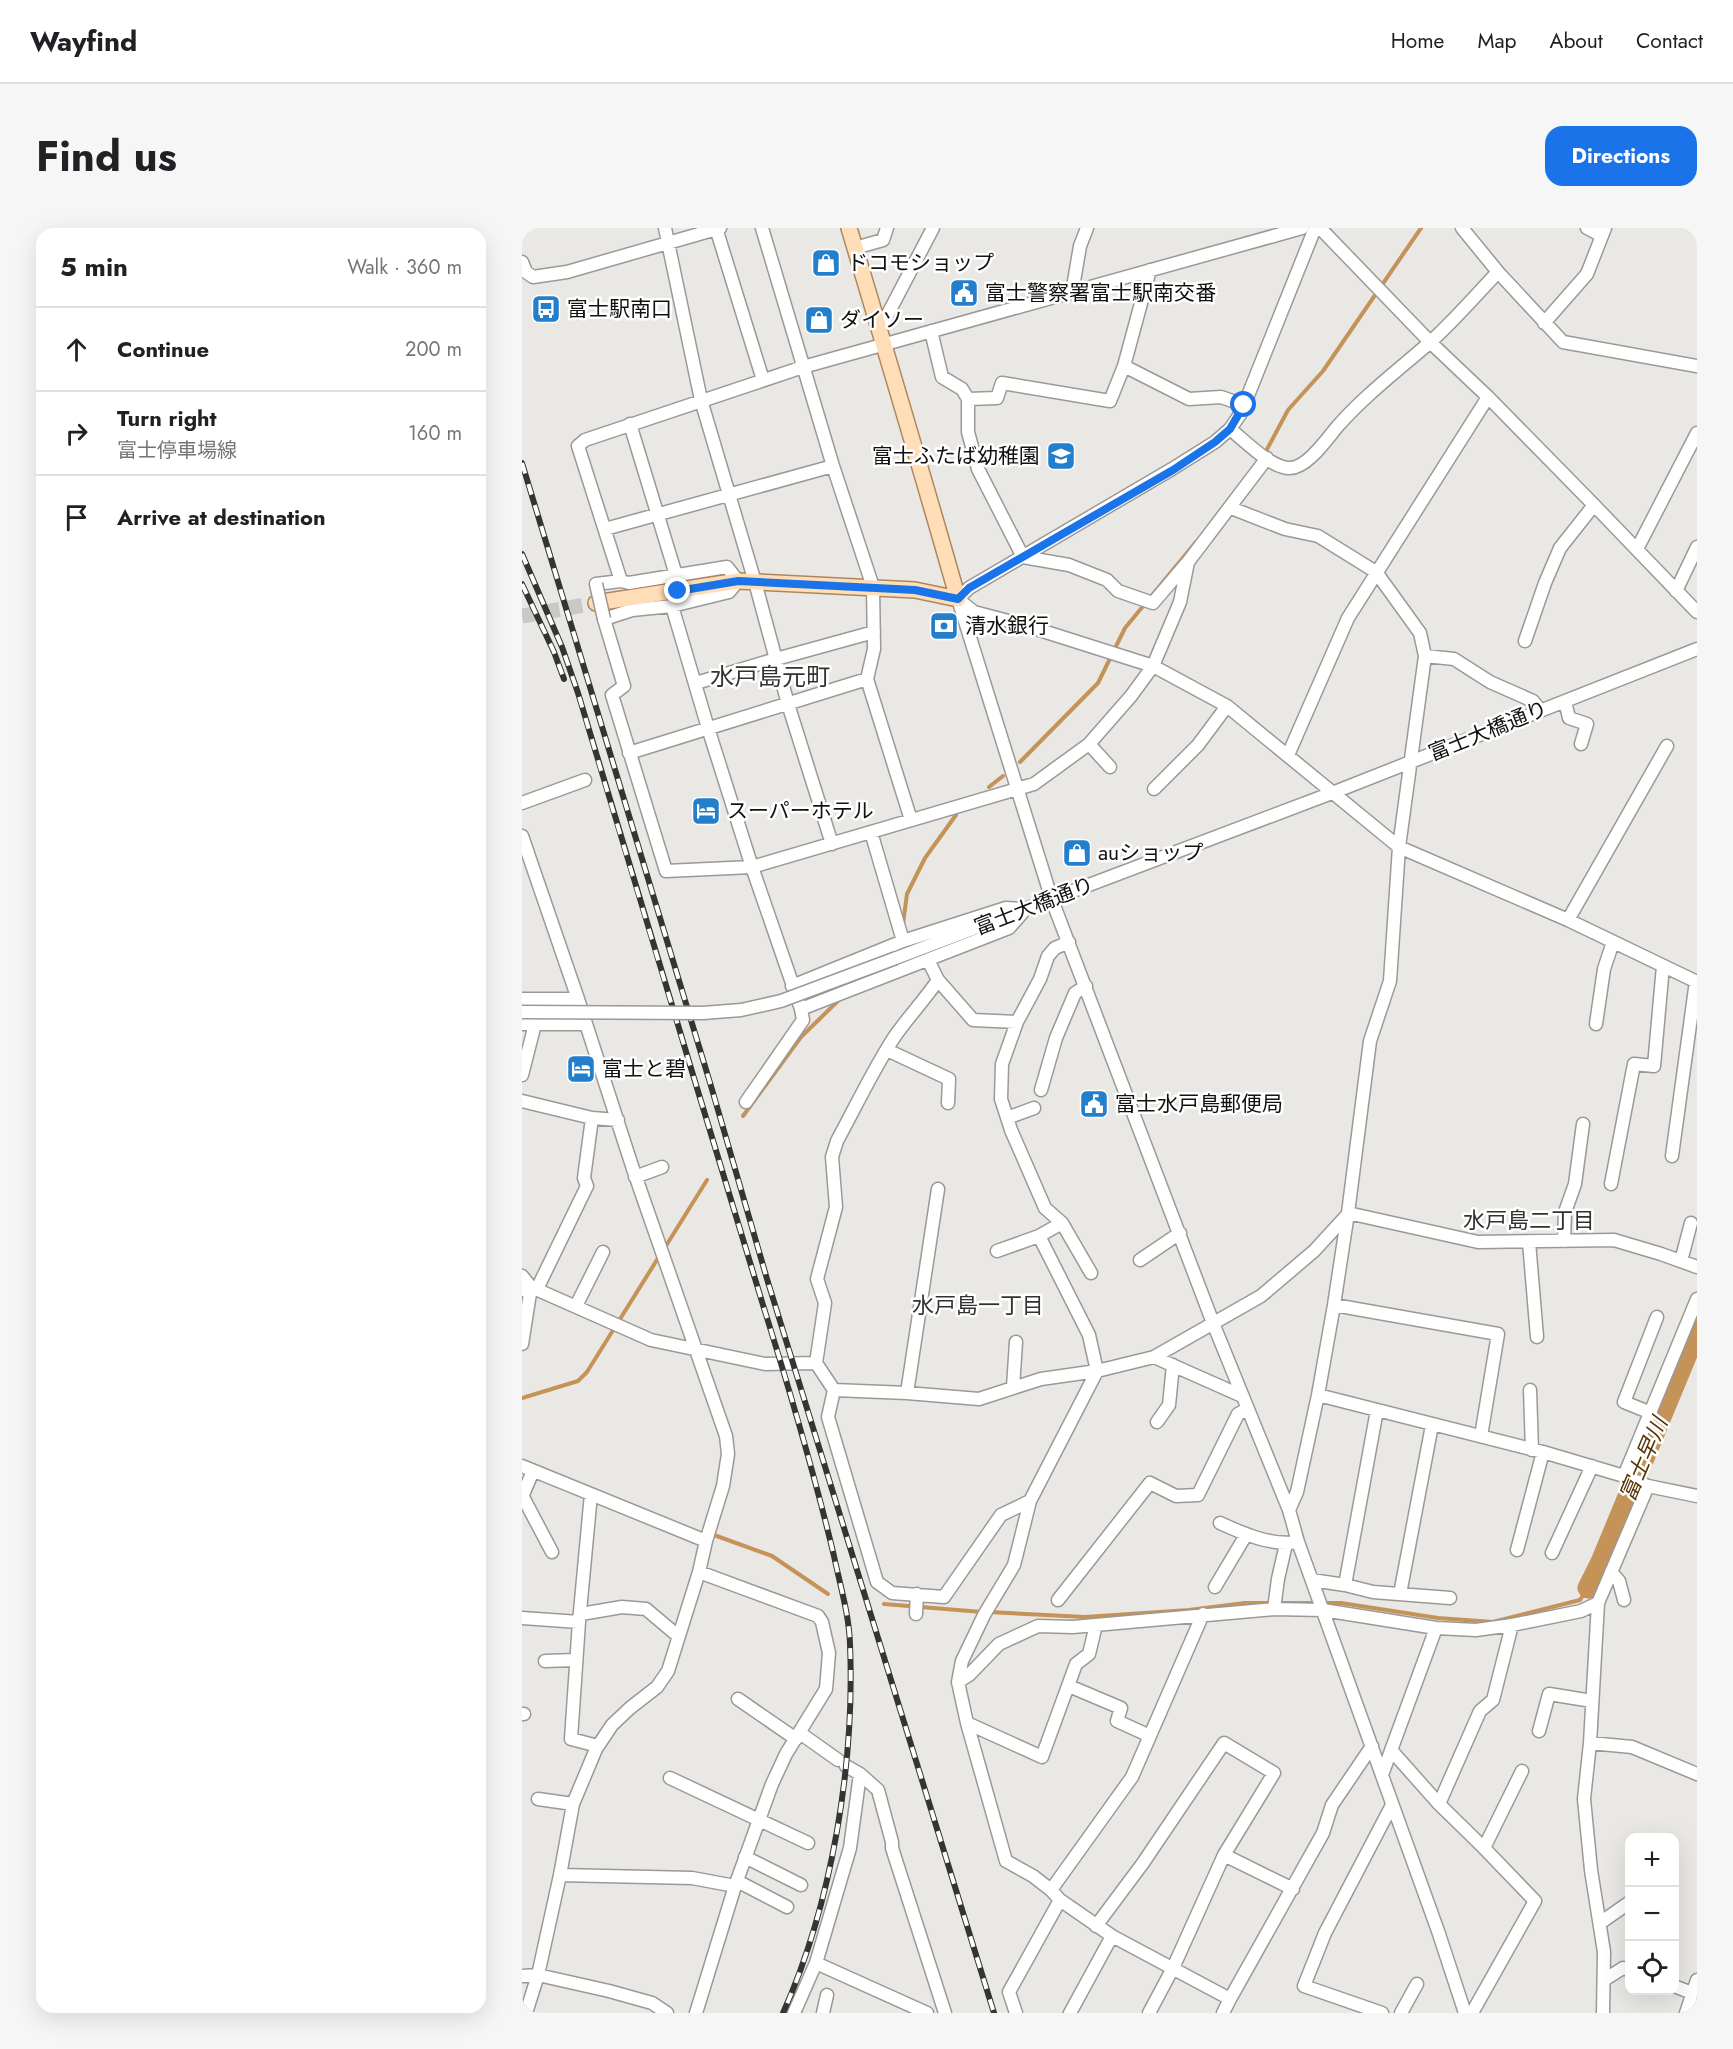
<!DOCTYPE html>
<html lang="en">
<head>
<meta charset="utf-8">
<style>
  :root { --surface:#fff; --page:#f6f6f6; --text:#202124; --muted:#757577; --line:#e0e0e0; --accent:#1a73e8 }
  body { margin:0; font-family:Jost,"Noto Sans JP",sans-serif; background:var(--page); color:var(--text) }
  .controls { position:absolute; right:18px; bottom:18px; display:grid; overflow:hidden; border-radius:12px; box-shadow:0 6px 24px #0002 }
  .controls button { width:54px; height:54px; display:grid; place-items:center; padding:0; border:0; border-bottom:2px solid var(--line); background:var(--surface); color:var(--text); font:30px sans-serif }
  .stop { position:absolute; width:18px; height:18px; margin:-14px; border:4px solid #1a73e8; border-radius:50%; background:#fff }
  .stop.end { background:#1a73e8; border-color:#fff; box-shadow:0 2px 6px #0008 }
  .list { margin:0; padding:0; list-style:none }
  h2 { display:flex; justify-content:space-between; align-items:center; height:78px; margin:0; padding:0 24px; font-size:26px }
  h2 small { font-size:20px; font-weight:400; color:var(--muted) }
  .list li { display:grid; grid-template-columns:39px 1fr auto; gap:18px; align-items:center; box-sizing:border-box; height:84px; padding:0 24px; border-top:2px solid var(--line) }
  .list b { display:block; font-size:22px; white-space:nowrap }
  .list p { margin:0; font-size:20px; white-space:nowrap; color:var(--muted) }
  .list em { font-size:20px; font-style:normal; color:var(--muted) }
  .icon { flex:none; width:33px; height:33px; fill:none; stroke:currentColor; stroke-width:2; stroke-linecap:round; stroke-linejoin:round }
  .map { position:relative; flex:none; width:1175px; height:1785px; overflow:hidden; border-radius:18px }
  header { display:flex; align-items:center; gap:36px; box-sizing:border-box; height:84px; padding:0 30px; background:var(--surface); border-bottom:2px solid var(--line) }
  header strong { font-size:28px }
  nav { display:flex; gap:33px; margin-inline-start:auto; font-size:21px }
  .intro { display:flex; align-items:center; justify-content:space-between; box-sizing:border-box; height:144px; padding:0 36px }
  h1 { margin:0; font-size:42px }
  .button { padding:15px 27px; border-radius:18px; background:var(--accent); color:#fff; font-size:21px; font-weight:700 }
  main { display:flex; gap:36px; padding:0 36px }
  aside { flex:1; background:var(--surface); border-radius:18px; box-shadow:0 6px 24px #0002 }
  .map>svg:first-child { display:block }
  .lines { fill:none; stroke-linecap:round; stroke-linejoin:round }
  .stream { stroke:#c59257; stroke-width:4 }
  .river { stroke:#c59257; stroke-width:21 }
  .major-tunnel { stroke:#c9c8c5; stroke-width:15; stroke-dasharray:15 8; stroke-linecap:butt }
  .minor-casing { stroke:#9b9997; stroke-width:15 }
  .major-casing { stroke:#ac875d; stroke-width:18 }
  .minor { stroke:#fff; stroke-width:12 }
  .major { stroke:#ffddb6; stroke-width:15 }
  .rail-casing { stroke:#343432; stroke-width:6 }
  .rail { stroke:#fff; stroke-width:4; stroke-dasharray:11; stroke-linecap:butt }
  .minor-bridge-casing { stroke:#9b9997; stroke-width:15; stroke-linecap:butt }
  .minor-bridge { stroke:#fff; stroke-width:12 }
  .route { stroke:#1a73e8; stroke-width:8 }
  .labels { text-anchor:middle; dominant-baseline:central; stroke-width:5; stroke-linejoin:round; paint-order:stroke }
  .poi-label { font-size:21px; fill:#111110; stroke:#fff; text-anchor:start }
  .street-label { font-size:21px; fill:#111110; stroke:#fff }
  .neighbourhood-label { font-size:22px; fill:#343230; stroke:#fff }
  .water-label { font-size:22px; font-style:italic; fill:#553200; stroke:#fff }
  .quarter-label { font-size:24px; fill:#343230; stroke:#fff }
</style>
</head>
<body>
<header>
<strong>Wayfind</strong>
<nav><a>Home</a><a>Map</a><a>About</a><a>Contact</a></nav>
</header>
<div class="intro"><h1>Find us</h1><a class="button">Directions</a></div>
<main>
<aside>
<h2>5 min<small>Walk · 360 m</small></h2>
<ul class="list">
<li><svg class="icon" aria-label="ahead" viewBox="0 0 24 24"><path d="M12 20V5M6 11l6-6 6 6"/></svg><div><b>Continue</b></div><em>200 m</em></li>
<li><svg class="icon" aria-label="right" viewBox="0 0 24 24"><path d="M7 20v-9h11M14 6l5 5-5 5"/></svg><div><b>Turn right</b><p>富士停車場線</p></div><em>160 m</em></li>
<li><svg class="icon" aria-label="arrive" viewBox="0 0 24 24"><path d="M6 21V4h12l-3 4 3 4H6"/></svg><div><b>Arrive at destination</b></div></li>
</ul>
</aside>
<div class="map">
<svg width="1175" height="1785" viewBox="0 0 1175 1785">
  <rect width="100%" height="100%" fill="#eae8e5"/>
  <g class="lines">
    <path class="stream" d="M743 225 766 182 801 143 899 0
      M498 534 576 455 603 400 674 314
      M467 559 481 548
      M381 696 385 666 403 630 434 587
      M221 888 279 809 320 769
      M142 1021 185 952
      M0 1170 56 1153 65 1144 138 1027
      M192 1307 250 1328 306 1366
      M362 1376 460 1384
      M467 1384 563 1389 667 1382 723 1375H819L916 1390 971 1394 1058 1372 1066 1360"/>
    <path class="river" d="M1066 1360 1079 1334 1175 1102"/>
    <path class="major-tunnel" d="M0 388 74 375"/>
    <g class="minor-casing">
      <path id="minor" d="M143 0 179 172 233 354 266 476 310 616
        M194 0 241 152
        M240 0 311 238 351 359 352 421 345 451 389 592
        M798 0 908 114 966 169 1072 277 1175 384
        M940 0 976 44 1041 114 1175 138
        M1065 0 1080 8
        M333 20 361 12 365 0
        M0 34 4 44 11 49 45 44 198 0
        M550 65 558 18 565 0
        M1022 95 1065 46 1083 0
        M357 103 411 0
        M409 103 420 149 440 161 446 171V204L456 241 501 329 547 337 585 352 596 363 631 375 665 335
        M602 138 667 171 699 169 722 177
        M446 171 475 170 480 155 588 173 602 138 628 42
        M108 196 154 347
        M708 201C722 212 750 241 768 240 785 240 805 211 815 199 842 168 875 143 906 116 931 94 953 68 976 44
        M709 280 763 301 796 308 854 344 898 405 903 428 877 619 868 753 848 813 826 985 812 1077 796 1167 775 1264 767 1282
        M83 301 311 238
        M1115 321 1175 205
        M99 353 56 218 63 212 281 139 780 0
        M74 356 99 353 107 355 205 339 216 353 207 364 150 378 110 382 82 391 102 458 90 467 144 643 230 639 512 556 567 516 609 468 631 438 658 374 666 334 745 230
        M1154 363 1175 319
        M436 371 530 672 691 1095 767 1282 776 1314 916 1703 943 1785
        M436 371 447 360 650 241 693 214 708 201 719 185 793 0
        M437 372 452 384 505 398 631 438 705 478 877 619 1046 692 1175 754
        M150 378 186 500 230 639 279 781 281 792 224 874
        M1003 413 1023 355 1038 320 1072 277
        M903 428 932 431 968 454 1011 473 1018 482
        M174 455 254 431 352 404
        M1043 473 1047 490 1065 496 1059 516
        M567 516 588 539
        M107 525 345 451
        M766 527 826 390 966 169
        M632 561 676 517 705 478
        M0 575 63 552
        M349 604 381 713
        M0 608 56 771 111 941 204 1208 206 1226 201 1258 184 1313 177 1344 146 1443 135 1459 108 1480 90 1497 74 1521 51 1576 38 1647 16 1747 4 1785
        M1046 692 1145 518
        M547 714 533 720 526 728 518 751 495 794 480 836 479 871 489 902 523 980 540 995 569 1045
        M374 730 810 565 1175 421
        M406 732 416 752 451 792 495 794
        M270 758 381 713 484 680 500 681
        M0 771H56
        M279 781 487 700 501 684
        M0 796H64
        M1074 796 1082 741 1091 714
        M365 822 427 851 426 875
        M0 847 13 796
        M519 862 534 810 553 765 564 758
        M0 873 70 890 96 892
        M485 890 512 880
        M1150 928 1174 753
        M113 949 140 939
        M1089 956 1112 836 1132 838 1141 738
        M826 985 956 1014 1092 1012 1139 1026 1175 1039
        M1042 1013 1043 984 1053 956 1061 896
        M1007 1014 1015 1109
        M475 1023 517 1008
        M618 1032 658 1005
        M1159 1033 1169 995
        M0 1048 9 1059 129 1112 243 1136 294 1135 312 1162 385 1165 457 1171 519 1151 575 1143 632 1129 739 1068 792 1023 826 986
        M15 1061 65 958 62 950 70 890
        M0 1062 9 1059 0 1116
        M812 1077 976 1106 959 1208
        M54 1078 81 1024
        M632 1129 720 1168
        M294 1135 303 1075 295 1051 314 979 310 929 315 913C333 880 350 844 371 811 385 790 402 773 416 752
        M491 1159 494 1114
        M312 1162 306 1189 355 1354 370 1365 422 1369 479 1287 508 1273
        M1008 1162 1010 1222
        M385 1165 416 961
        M796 1167 1021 1224 1102 1248 1126 1258 1175 1268
        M1129 1185 1102 1174 1135 1089
        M635 1194 647 1177 651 1137
        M0 1238 184 1313
        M1102 1248 1175 1071
        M69 1266 57 1394 49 1511 76 1518
        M0 1269 11 1243
        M1 1269 30 1324
        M698 1295C722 1306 749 1318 776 1314
        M995 1322 1021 1224
        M1030 1325 1070 1238
        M1089 1344 1097 1353 1102 1372
        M790 1352 823 1357 851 1364 928 1370
        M823 1357 855 1182
        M693 1359 724 1307
        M878 1366 910 1197
        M536 1372 628 1255 654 1268 676 1267 716 1186 725 1181
        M752 1381 756 1351 764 1316
        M59 1386 100 1379 124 1381 156 1408
        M394 1386 395 1366
        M0 1390 57 1394
        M23 1433 54 1432
        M436 1454 440 1433 462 1387 492 1337 508 1273 575 1143 567 1107 517 1008 540 995
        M547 1458 599 1480 595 1493 628 1508
        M216 1471 274 1511
        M0 1486H2
        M445 1495 520 1529 554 1436 567 1426 574 1397
        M1017 1503 1027 1466 1070 1473
        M278 1505 316 1532
        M1068 1515 1110 1519 1175 1546
        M869 1522 917 1576 962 1620 1013 1673 950 1785
        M324 1538 338 1546 356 1562 370 1614V1620L423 1785
        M860 1547 914 1400
        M148 1550 286 1615
        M16 1571 51 1576
        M917 1576 958 1483 971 1472 990 1397
        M962 1620 1000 1543
        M702 1627 771 1661
        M223 1629 279 1657
        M38 1647 170 1650 213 1658
        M215 1653 265 1679
        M529 1662 610 1549 681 1386
        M1078 1695 1108 1674
        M574 1698 621 1635 702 1515 752 1545 702 1627 651 1740 627 1785
        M294 1735 405 1785
        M0 1748 16 1747 87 1763 130 1775 145 1785
        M1082 1752 1101 1740 1108 1742
        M1152 1758 1170 1765
        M708 1771 801 1605 810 1577 850 1518
        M174 1785 213 1658 250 1556 264 1526 304 1461 307 1425 300 1394 296 1388 177 1344
        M272 1785 294 1735 328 1620 338 1546
        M301 1785 305 1767
        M494 1785 487 1764 538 1672
        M548 1785 590 1708
        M701 1785 708 1771 590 1708 538 1672 529 1662 511 1648 484 1633 445 1495 436 1454 447 1447 477 1416 516 1398 551 1399 752 1381 801 1382 914 1400 954 1402 990 1397 1059 1383 1076 1375
        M860 1785 782 1758 803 1705 870 1577
        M879 1785 895 1756
        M1081 1785 1082 1724 1069 1642 1062 1571 1068 1515 1076 1375 1126 1258
        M1164 1785 1175 1752"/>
    </g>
    <g class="major-casing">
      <path id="major" d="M74 375 216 353 393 362 436 371C401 247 364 124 327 0"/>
    </g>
    <use href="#minor" class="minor"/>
    <use href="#major" class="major"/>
    <g class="rail-casing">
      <path id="rail" d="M0 235 189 858 245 1051 472 1785
        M0 326 40 419 56 465C117 670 179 873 241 1077 267 1160 292 1244 312 1328 318 1357 327 1386 328 1416 333 1535 310 1676 261 1785
        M0 356 32 424 42 451"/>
    </g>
    <use href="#rail" class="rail"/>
    <g class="minor-bridge-casing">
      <path id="minor-bridge" d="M74 356 82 391
        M0 784 181 785 219 782 259 773 374 730"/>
    </g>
    <use href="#minor-bridge" class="minor-bridge"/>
  </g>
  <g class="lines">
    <path class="route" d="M156 363 216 353 393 362 436 371 447 360 651 242 693 214 708 201 722 177"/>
  </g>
  <defs>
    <g id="shop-square" transform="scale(1.5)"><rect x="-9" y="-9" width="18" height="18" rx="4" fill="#237ecb" stroke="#fff"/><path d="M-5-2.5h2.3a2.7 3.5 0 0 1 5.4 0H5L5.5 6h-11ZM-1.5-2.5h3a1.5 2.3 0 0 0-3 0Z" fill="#fff"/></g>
    <g id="civic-square" transform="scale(1.5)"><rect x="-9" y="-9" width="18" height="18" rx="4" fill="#237ecb" stroke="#fff"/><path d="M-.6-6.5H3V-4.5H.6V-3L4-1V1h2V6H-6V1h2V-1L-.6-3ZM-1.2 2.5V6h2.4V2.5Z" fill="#fff"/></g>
    <g id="bus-square" transform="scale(1.5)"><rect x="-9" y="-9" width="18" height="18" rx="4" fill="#237ecb" stroke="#fff"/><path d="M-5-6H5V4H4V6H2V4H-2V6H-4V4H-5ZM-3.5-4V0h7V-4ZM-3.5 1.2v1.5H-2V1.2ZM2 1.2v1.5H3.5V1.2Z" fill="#fff"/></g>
    <g id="school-square" transform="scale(1.5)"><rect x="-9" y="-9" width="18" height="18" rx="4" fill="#237ecb" stroke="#fff"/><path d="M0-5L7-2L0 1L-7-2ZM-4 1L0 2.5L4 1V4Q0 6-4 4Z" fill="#fff"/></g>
    <g id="bank-square" transform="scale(1.5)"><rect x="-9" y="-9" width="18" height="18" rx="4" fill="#237ecb" stroke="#fff"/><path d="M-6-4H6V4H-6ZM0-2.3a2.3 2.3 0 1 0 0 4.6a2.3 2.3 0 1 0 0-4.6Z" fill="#fff"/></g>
    <g id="hotel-square" transform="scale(1.5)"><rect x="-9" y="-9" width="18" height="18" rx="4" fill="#237ecb" stroke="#fff"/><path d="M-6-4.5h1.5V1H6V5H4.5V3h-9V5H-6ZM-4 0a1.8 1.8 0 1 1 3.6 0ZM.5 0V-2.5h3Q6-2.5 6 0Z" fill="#fff"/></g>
  </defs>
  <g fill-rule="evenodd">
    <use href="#shop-square" x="304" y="35"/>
    <use href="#civic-square" x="442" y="65"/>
    <use href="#bus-square" x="24" y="81"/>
    <use href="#shop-square" x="297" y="92"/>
    <use href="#school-square" x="539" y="228"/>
    <use href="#bank-square" x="422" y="398"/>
    <use href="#hotel-square" x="184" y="583"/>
    <use href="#shop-square" x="555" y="625"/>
    <use href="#hotel-square" x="59" y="841"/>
    <use href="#civic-square" x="572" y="876"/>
  </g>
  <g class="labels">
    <g class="poi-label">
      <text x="325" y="35">ドコモショップ</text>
      <text x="463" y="65">富士警察署富士駅南交番</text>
      <text x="45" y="81">富士駅南口</text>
      <text x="318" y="92">ダイソー</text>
      <text x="518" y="228" text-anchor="end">富士ふたば幼稚園</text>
      <text x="443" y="398">清水銀行</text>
      <text x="205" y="583">スーパーホテル</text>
      <text x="576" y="625">auショップ</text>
      <text x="80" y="841">富士と碧</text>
      <text x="593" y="876">富士水戸島郵便局</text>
    </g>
    <g class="street-label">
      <text transform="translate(966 503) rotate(-22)">富士大橋通り</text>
      <text transform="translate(512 678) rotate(-21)">富士大橋通り</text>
    </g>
    <g class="neighbourhood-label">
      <text x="1007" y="992">水戸島二丁目</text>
      <text x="456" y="1077">水戸島一丁目</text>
    </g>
    <g class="water-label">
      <text transform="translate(1121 1231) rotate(-67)">富士早川</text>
    </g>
    <g class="quarter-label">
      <text x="248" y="448">水戸島元町</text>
    </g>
  </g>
</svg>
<div class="controls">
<button>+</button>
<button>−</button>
<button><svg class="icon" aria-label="locate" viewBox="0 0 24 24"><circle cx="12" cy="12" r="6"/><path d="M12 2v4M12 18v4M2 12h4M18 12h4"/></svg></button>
</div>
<div class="stop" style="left:722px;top:177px"></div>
<div class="stop end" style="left:156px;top:363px"></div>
</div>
</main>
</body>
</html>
